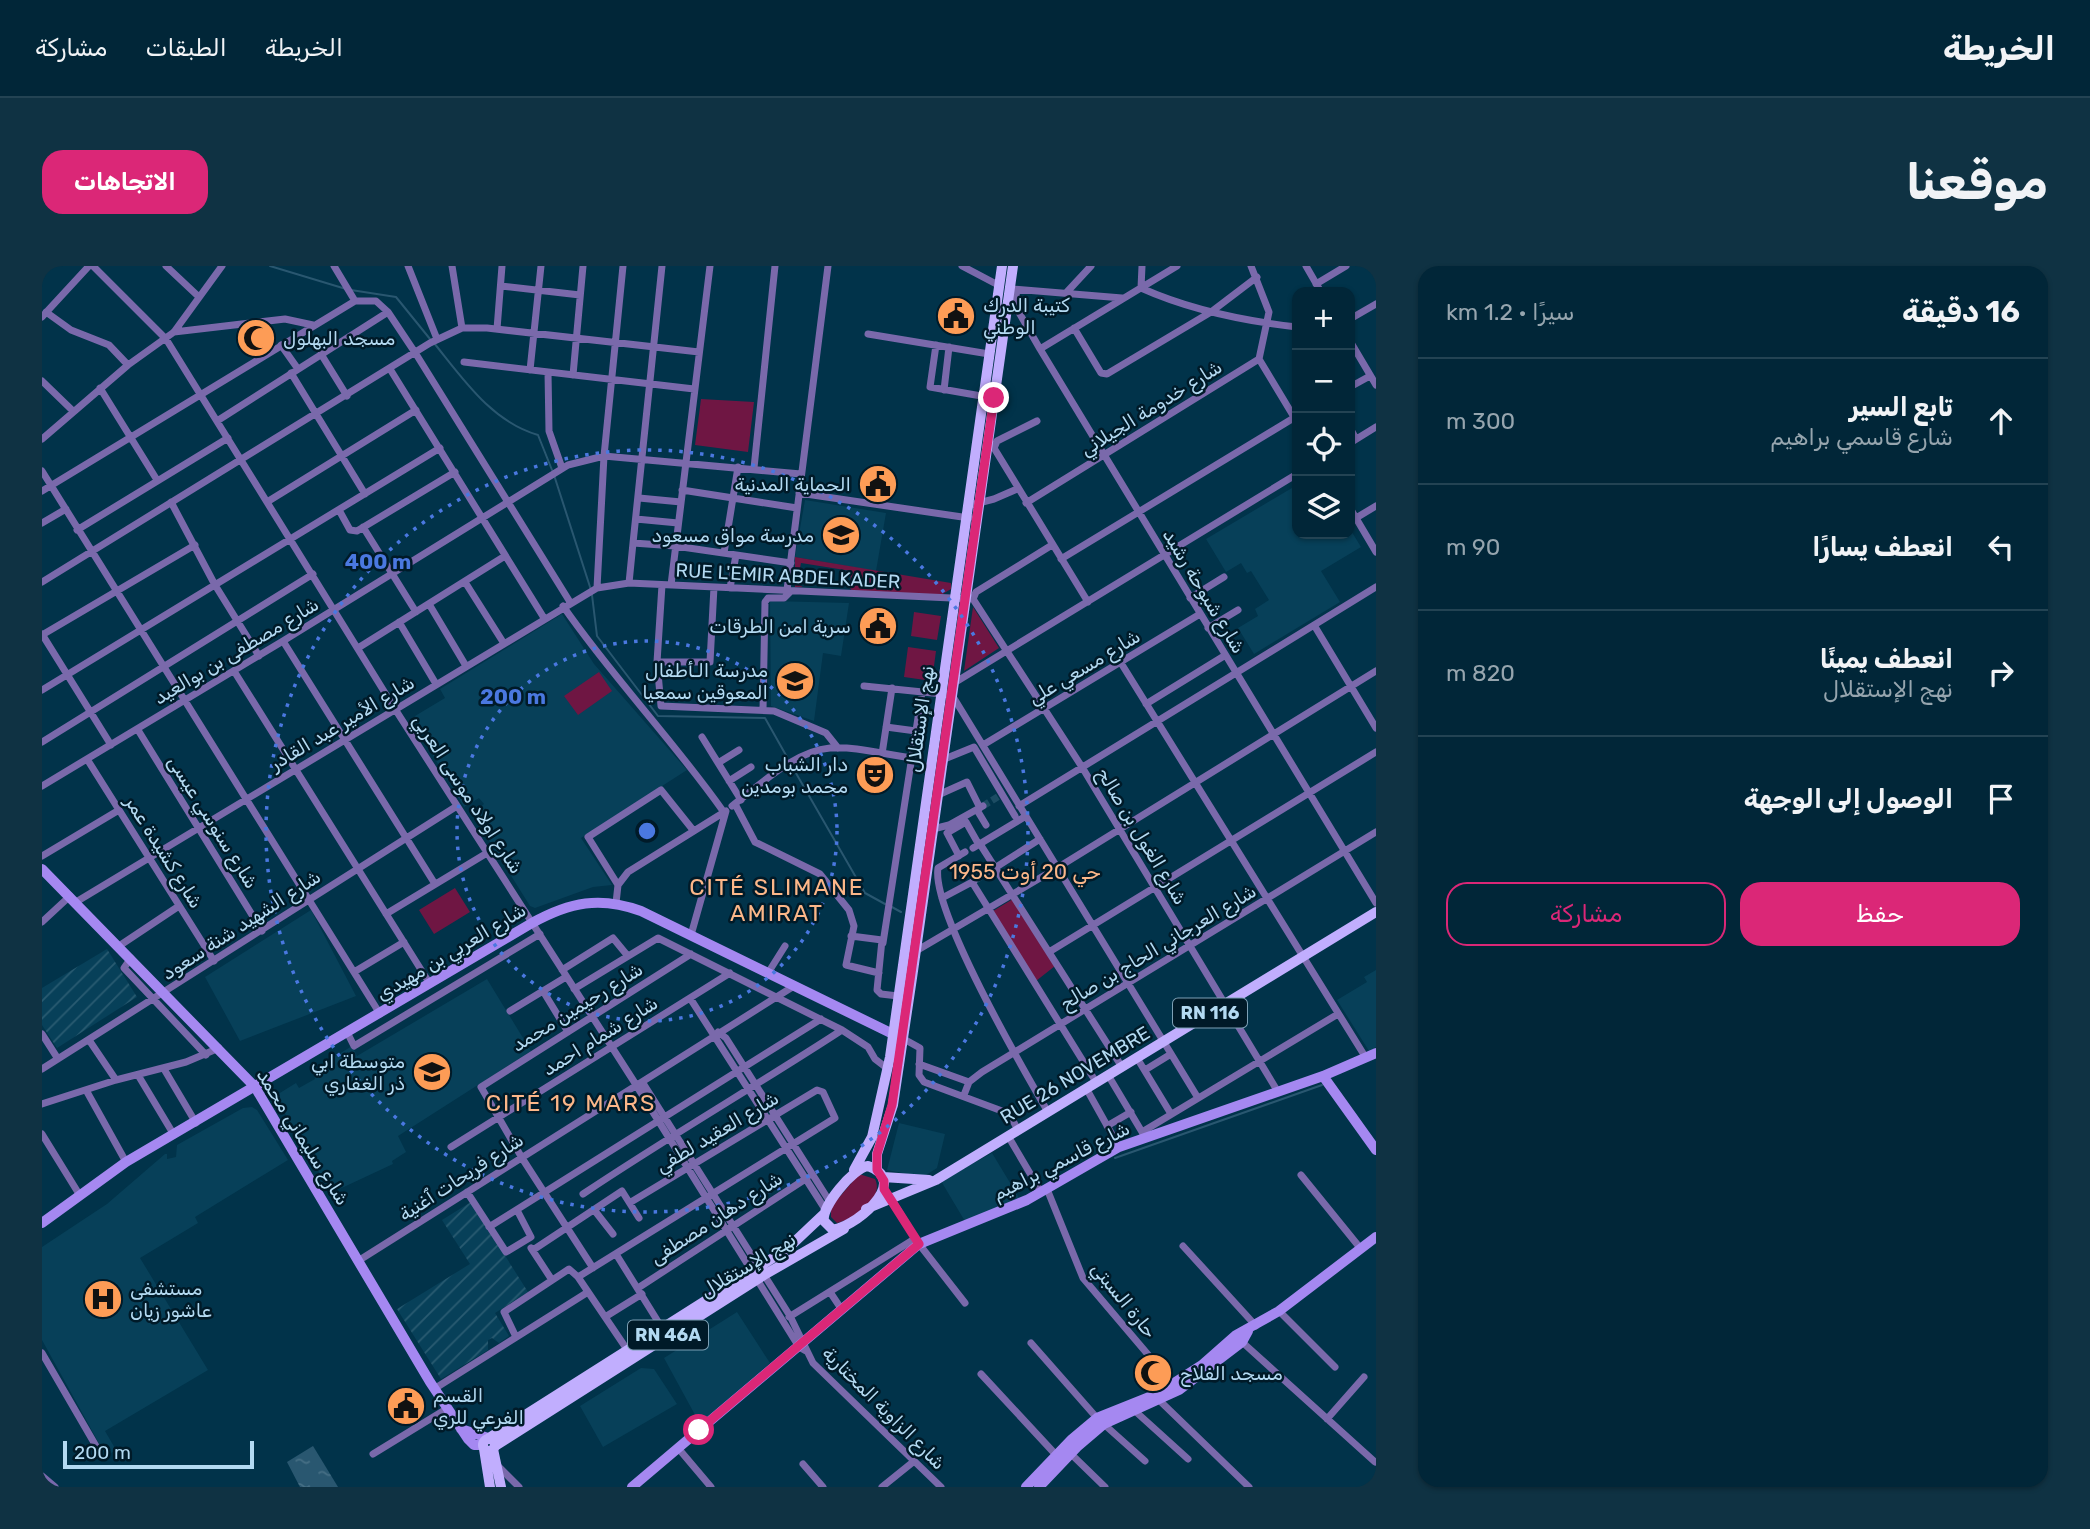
<!DOCTYPE html>
<html lang="ar">
<head>
<meta charset="utf-8">
<style>
  :root { --surface:#012638; --page:#0f3243; --text:#f1f3f6; --muted:#96a5ae; --line:#234353; --accent:#db2777 }
  body { margin:0; font-family:Rubik,Cairo,sans-serif; background:var(--page); color:var(--text); direction:rtl }
  .controls { position:absolute; right:21px; top:21px; display:grid; overflow:hidden; border-radius:14px; box-shadow:0 2px 5px #0004 }
  .controls button { width:63px; height:63px; display:grid; place-items:center; padding:0; border:0; border-bottom:2px solid var(--line); background:var(--surface); color:var(--text); font:35px sans-serif }
  .scale { position:absolute; left:21px; bottom:18px; width:191px; box-sizing:border-box; padding-left:7px; border:4px solid #b3daf2; border-top:0; font-size:19px; line-height:24px; white-space:nowrap; color:#b3daf2; -webkit-text-stroke:5px #001a28; paint-order:stroke }
  .stop { position:absolute; width:21px; height:21px; margin:-16px; border:5px solid #db2777; border-radius:50%; background:#fff }
  .stop.end { background:#db2777; border-color:#fff; box-shadow:0 2px 7px #0008 }
  .list { margin:0; padding:0; list-style:none }
  h2 { display:flex; justify-content:space-between; align-items:center; height:91px; margin:0; padding:0 28px; font-size:30px }
  h2 small { font-size:23px; font-weight:400; color:var(--muted) }
  .list li { display:grid; grid-template-columns:46px 1fr auto; gap:21px; align-items:center; box-sizing:border-box; height:126px; padding:0 28px; border-top:2px solid var(--line) }
  .list b { display:block; font-size:26px; white-space:nowrap }
  .list p { margin:0; font-size:23px; white-space:nowrap; color:var(--muted) }
  .list em { font-size:23px; font-style:normal; color:var(--muted) }
  .actions { display:flex; gap:14px; padding:21px 28px }
  .actions a { flex:1; padding:16px 0; border:2px solid var(--accent); border-radius:21px; text-align:center; font-size:24px; color:var(--accent) }
  .actions .main { background:var(--accent); color:#fff }
  .icon { flex:none; width:38px; height:38px; fill:none; stroke:currentColor; stroke-width:2; stroke-linecap:round; stroke-linejoin:round }
  .map { position:relative; flex:none; width:1334px; height:1221px; overflow:hidden; direction:ltr; border-radius:21px }
  header { display:flex; align-items:center; gap:42px; box-sizing:border-box; height:98px; padding:0 35px; background:var(--surface); border-bottom:2px solid var(--line) }
  header strong { font-size:33px }
  nav { display:flex; gap:38px; margin-inline-start:auto; font-size:24px }
  .intro { display:flex; align-items:center; justify-content:space-between; box-sizing:border-box; height:168px; padding:0 42px }
  h1 { margin:0; font-size:49px }
  .button { padding:18px 32px; border-radius:21px; background:var(--accent); color:#fff; font-size:24px; font-weight:700 }
  main { display:flex; gap:42px; padding:0 42px }
  aside { flex:1; background:var(--surface); border-radius:21px; box-shadow:0 2px 5px #0004 }
  .map>svg:first-child { display:block }
  .built { fill:#074059 }
  .industrial { fill:url(#industrial-furrows) }
  .grass { fill:#6f1643 }
  .water { fill:url(#water-ripples) }
  .lines { fill:none; stroke-linecap:round; stroke-linejoin:round }
  .stream { stroke:#295770; stroke-width:2 }
  .street-tunnel { stroke:#1c4c63; stroke-width:7; stroke-dasharray:7 3.5; stroke-linecap:butt }
  .street { stroke:#7a69ab; stroke-width:7 }
  .secondary { stroke:#a588f1; stroke-width:10 }
  .primary { stroke:#c1aefe; stroke-width:10 }
  .route { stroke:#db2777; stroke-width:9 }
  .ring { fill:none; stroke:#4a78e0; stroke-width:3.5; stroke-dasharray:3.5 7 }
  .labels { text-anchor:middle; dominant-baseline:central; stroke-width:5; stroke-linejoin:round; paint-order:stroke }
  .shield { fill:#001a28; stroke:#7da0b5; stroke-width:2 }
  .shield-label { font-size:18px; font-weight:bold; fill:#b3daf2 }
  .poi-label { font-size:19px; fill:#b3daf2; stroke:#001a28; text-anchor:end }
  .street-label { font-size:19px; fill:#b3daf2; stroke:#001a28 }
  .neighbourhood-label { font-size:21px; fill:#fcb789; stroke:#001a28 }
  .quarter-label { font-size:23px; letter-spacing:2px; fill:#fcb789; stroke:#001a28 }
  .centre { fill:#4a78e0; stroke:#001a28; stroke-width:3.5 }
  .ring-label { font-size:21px; text-anchor:middle; font-weight:bold; fill:#4a78e0; stroke:#001a28; stroke-width:5; stroke-linejoin:round; paint-order:stroke }
</style>
</head>
<body>
<header>
<strong>الخريطة</strong>
<nav><a>الخريطة</a><a>الطبقات</a><a>مشاركة</a></nav>
</header>
<div class="intro"><h1>موقعنا</h1><a class="button">الاتجاهات</a></div>
<main>
<aside>
<h2>16 دقيقة<small>سيرًا · 1.2 km</small></h2>
<ul class="list">
<li><svg class="icon" aria-label="ahead" viewBox="0 0 24 24"><path d="M12 20V5M6 11l6-6 6 6"/></svg><div><b>تابع السير</b><p>شارع قاسمي براهيم</p></div><em>300 m</em></li>
<li><svg class="icon" aria-label="left" viewBox="0 0 24 24"><path d="M17 20v-9H6M10 6l-5 5 5 5"/></svg><div><b>انعطف يسارًا</b></div><em>90 m</em></li>
<li><svg class="icon" aria-label="right" viewBox="0 0 24 24"><path d="M7 20v-9h11M14 6l5 5-5 5"/></svg><div><b>انعطف يمينًا</b><p>نهج الإستقلال</p></div><em>820 m</em></li>
<li><svg class="icon" aria-label="arrive" viewBox="0 0 24 24"><path d="M6 21V4h12l-3 4 3 4H6"/></svg><div><b>الوصول إلى الوجهة</b></div></li>
</ul>
<div class="actions"><a class="main">حفظ</a><a>مشاركة</a></div>
</aside>
<div class="map">
<svg width="1334" height="1221" viewBox="0 0 1334 1221">
  <defs>
    <pattern id="industrial-furrows" width="10" height="10" patternUnits="userSpaceOnUse" patternTransform="scale(1.75)"><rect width="10" height="10" fill="#074059"/><path d="M-1 1l2-2M0 10L10 0M9 11l2-2" fill="none" stroke="#295b71"/></pattern>
    <pattern id="water-ripples" width="26" height="14" patternUnits="userSpaceOnUse" patternTransform="scale(1.75)"><rect width="26" height="14" fill="#295770"/><path d="M2 4q2-2 4 0t4 0M15 11q2-2 4 0t4 0" fill="none" stroke="#466f85"/></pattern>
  </defs>
  <rect width="100%" height="100%" fill="#01334a"/>
  <path class="built" d="M1255 219V268H1308V263L1319 281 1279 305 1298 336 1212 388 1196 362 1216 350 1213 343 1227 334 1209 305 1205 307 1199 297 1184 306 1164 273Z
    M763 234 844 247 834 305 753 291Z
    M728 335 807 337 799 390 781 387 772 455 729 440Z
    M520 348 552 398 645 504 539 572 570 619 551 621 493 642 488 640 435 555 436 543 442 538 437 532 422 541 384 478 388 475 373 450 403 432 398 423Z
    M269 644 314 730 198 775 163 711Z
    M1334 704V781L1327 785 1295 734 1325 716 1322 711Z
    M445 713 489 785 356 870 364 886 350 895 351 898 289 927 233 830 254 817 257 822 273 813 271 804 310 780 315 790Z
    M210 841 215 844 246 894 153 951 156 957 98 992 166 1104 63 1165 74 1184 64 1190 0 1074V981L65 938 123 888H125V893L134 891 135 879 201 842Z
    M857 857 903 868 895 902 881 911 845 904Z
    M950 887 979 935 924 957 899 915Z
    M695 1046 728 1097 658 1158 622 1092Z
    M599 1102 612 1103 635 1138 561 1181 538 1140Z"/>
  <path class="industrial" d="M65 683 95 731 15 782 0 759V722Z
    M429 936 486 1026 453 1047 467 1070 457 1077 450 1072 446 1074V1084L399 1113 355 1043 428 998 400 954Z"/>
  <path class="grass" d="M659 133 712 136 706 186 653 179Z
    M753 291 909 317V323L899 329 811 326 808 322 809 305 759 297 755 318 761 321H753Z
    M931 341 957 382 922 405Z
    M872 346 899 350 895 374 869 370Z
    M866 381 894 385 890 415 862 411Z
    M557 406 570 425 536 449 522 430Z
    M413 622 428 646 392 668 377 644Z
    M971 633 1013 700 994 715 951 645Z
    M817 908 833 913C843 933 811 954 795 957L789 951V941Z"/>
  <path class="water" d="M271 1180 296 1221H258L245 1196Z"/>
  <g class="lines">
    <path class="stream" d="M228 0 304 23
      M309 24 354 31 388 73
      M392 77C421 113 450 156 496 169L510 204
      M512 209 549 324
      M550 329 555 370 616 450 723 452 745 491
      M751 502 823 627 843 638
      M848 640 859 646
      M1073 892 1280 819"/>
    <path class="street-tunnel" d="M941 540 957 530
      M932 615 948 605"/>
    <path class="street" d="M51 0 124 73 353 443 591 814 757 1081 764 1085
      M124 0 157 31
      M292 0 313 35
      M366 0 395 73
      M410 0 420 62
      M920 0 958 20
      M1100 0 1099 22C1148 44 1202 55 1255 61
      M1264 0 1279 26
      M1274 18 1304 0
      M459 20 538 29
      M970 23 1080 32
      M974 24 975 43 998 83 1334 637
      M1024 27 1049 0
      M4 46 29 64 67 79 86 99
      M0 51 47 0
      M1308 53 1334 38
      M1032 62 1059 107 1065 108 1169 46 1215 11
      M455 63 460 0
      M132 66 243 53 271 59
      M826 68 947 88
      M1308 75 1334 119
      M239 79 256 103
      M894 79 888 121 945 131
      M998 83 1135 0
      M279 88 305 130
      M1217 93 1255 156
      M422 96 652 123
      M348 103 502 352
      M488 104 499 0
      M506 106 507 165 520 202
      M249 107 323 228
      M531 109 541 0
      M0 115 31 145
      M1308 121 1328 110
      M58 122 115 214
      M902 124 907 81
      M175 155 346 46
      M995 155 955 175 952 182 1046 336
      M1308 162 1314 173
      M0 173 86 99 132 66 180 0
      M1308 177 1334 161
      M712 202 733 0
      M0 205 338 748
      M640 224 755 242
      M0 225 313 35H334L346 46 374 88 528 336
      M757 227 927 252
      M597 232 639 236
      M129 236 173 319 217 390
      M225 236 374 144
      M984 237 1217 93 1227 46 1209 0
      M925 240 952 233 975 223
      M1308 242 1334 286
      M297 244 308 264 315 265 413 206
      M1314 252 1334 240
      M594 253 636 257
      M0 257 24 243
      M321 261 374 346
      M35 264 186 172
      M591 277 620 0
      M682 287 696 201
      M1019 293 1255 150
      M0 316 388 77 420 62H445L657 86
      M423 316 461 376
      M587 317 591 277 633 280 749 297
      M620 319 615 396 619 440 732 445 784 467 796 482
      M629 319 668 0
      M555 322 562 190 581 0
      M688 322 694 289
      M745 324 786 0
      M1148 332 1182 311
      M931 333 1040 501 1236 826
      M931 333 934 326 1010 279
      M387 338 424 400
      M521 340C571 412 631 474 681 545
      M357 356 394 418
      M1272 359 1334 462
      M1166 362 1196 344
      M0 368 69 479
      M0 369 153 279
      M241 375 393 618
      M316 382 463 290
      M615 396H668L672 321
      M1079 397 1324 792
      M192 405 388 718
      M912 417 1255 208
      M822 420 910 429 1156 832
      M0 424 398 182
      M1104 438 1182 390
      M721 444 723 336 726 332H742L749 325
      M844 461 874 465
      M96 464 220 665
      M660 471 699 534
      M0 476 271 308
      M941 479 1158 348
      M840 488 850 422
      M45 493 172 695
      M900 494 932 481 973 550
      M676 497 697 484
      M687 515 709 501
      M0 520 241 375 526 199 562 190 759 208
      M896 529 925 516 938 542
      M693 538 713 576 778 608 807 644 812 660 804 699 837 707
      M690 540C717 520 752 485 788 482 814 480 844 489 870 492
      M977 540 1334 321
      M935 544 944 559
      M891 563 907 559 941 540
      M938 578 1080 801
      M931 582 984 550
      M923 586 896 602C889 644 981 803 1006 846
      M0 590 77 544
      M917 590 905 567 924 556 937 579
      M948 605 998 573
      M930 616 1054 816
      M576 619 586 606 684 545 649 669
      M900 632 932 615
      M34 636 555 322 587 317 931 333
      M574 637 576 619 546 571 619 524 651 564
      M344 648 445 587
      M0 656 28 630
      M809 670 840 674 835 724 839 728 856 730
      M841 677 880 426
      M77 680 137 640
      M874 685 1015 602 1334 405
      M1007 686 1334 486
      M89 692 82 702 164 789
      M520 704 571 672 585 689
      M312 706 362 676
      M726 707 743 680
      M532 723 616 672 800 764 826 781 833 793 846 803
      M501 725 526 766
      M648 732 783 943
      M468 745 524 711
      M676 766 684 772 788 936
      M0 768 16 793
      M306 768 312 780 498 668
      M860 772 878 782 877 809 882 816 960 845 969 851 976 864
      M47 774 74 814
      M1095 792 1129 848
      M877 798 927 816
      M0 803 415 540
      M122 803 154 857
      M1103 804 1129 788
      M96 809 132 869
      M1066 809 1100 866
      M601 817 748 1050 771 1097 899 1221
      M1044 822 1077 881
      M44 824 84 896
      M922 829 927 816 940 806 1334 566
      M0 838 74 814 144 796 177 782
      M1065 860 1089 846
      M0 868 37 928
      M966 870 999 926
      M1103 872 1100 866 1296 748
      M409 881 688 707
      M1259 909 1319 983
      M1005 923 1041 1012 1131 1118
      M425 926 464 986 489 971 475 944
      M541 928C626 871 714 820 800 764
      M847 929 877 978 923 1037
      M553 945 571 968
      M447 961 779 753
      M1141 980 1214 1060
      M489 982 510 1014
      M491 984 580 925 597 952
      M574 988 620 1062
      M316 995 752 720
      M551 1002 480 892 439 821 649 688
      M536 1011 793 852 781 826 775 824 589 936
      M596 1022 765 912
      M788 1026 800 1044
      M1237 1045 1293 1101
      M563 1051 600 1028
      M747 1051 874 972
      M474 1071 462 1046 527 1003 536 1011 586 1085
      M1199 1075 1333 1196
      M989 1077 1055 1152 1103 1195
      M0 1087 54 1180
      M939 1108 1015 1190
      M392 1123 546 1026
      M1118 1135 1207 1221
      M1093 1145 1146 1193
      M1285 1153 1322 1111
      M636 1182 669 1221
      M1026 1185 1063 1221
      M331 1188 406 1142
      M761 1198 781 1221
      M455 1199 477 1221
      M0 1210 13 1221
      M840 1221 871 1196"/>
    <path class="secondary" d="M0 603 213 821 388 1116 426 1173 432 1179H440
      M1281 810 1334 884
      M0 957 84 896 490 657C528 636 558 630 599 645L857 771
      M419 1163 446 1172
      M590 1221 877 978 985 934 1077 881 1281 810 1334 787
      M984 1221 1030 1173 1055 1152 1115 1128 1160 1099 1194 1069 1237 1045 1334 971
      M997 1221 1035 1181 1062 1158 1137 1124 1200 1076 1206 1065"/>
    <path class="primary" d="M826 900C872 916 806 966 790 963L782 955C779 941 811 902 826 900Z
      M812 904 830 871 848 791 960 0
      M835 904V888L851 839 870 712 971 0
      M841 911 887 914
      M824 943 894 914 1334 646
      M447 1172 745 983 781 949
      M441 1179a6 6 0 1 1 12 0a6 6 0 1 1-12 0Z
      M453 1180 722 1009 802 963
      M442 1183 448 1221
      M451 1183 459 1221"/>
  </g>
  <g class="lines">
    <path class="route" d="M657 1164 877 978 842 923V915L835 904V888L850 839 952 132"/>
  </g>
  <g class="ring">
    <circle cx="605" cy="565" r="190"/>
    <circle cx="605" cy="565" r="381"/>
  </g>
  <defs>
    <g id="civic-disc" transform="scale(2.0125)"><circle r="9.5" fill="#fd9c56" stroke="#001a28"/><path d="M-.6-6.5H3V-4.5H.6V-3L4-1V1h2V6H-6V1h2V-1L-.6-3ZM-1.2 2.5V6h2.4V2.5Z" fill="#111"/></g>
    <g id="mosque-disc" transform="scale(2.0125)"><circle r="9.5" fill="#fd9c56" stroke="#001a28"/><path d="M3.5-4.9A6 6 0 1 0 3.5 4.9A5 5 0 1 1 3.5-4.9Z" fill="#111"/></g>
    <g id="school-disc" transform="scale(2.0125)"><circle r="9.5" fill="#fd9c56" stroke="#001a28"/><path d="M0-5L7-2L0 1L-7-2ZM-4 1L0 2.5L4 1V4Q0 6-4 4Z" fill="#111"/></g>
    <g id="theatre-disc" transform="scale(2.0125)"><circle r="9.5" fill="#fd9c56" stroke="#001a28"/><path d="M-5-5.5Q0-4 5-5.5V0Q5 5 0 6Q-5 5-5 0ZM-3.3-2.5H-1v1.5H-3.3ZM1-2.5H3.3v1.5H1ZM-2.8 1Q0 5.5 2.8 1Z" fill="#111"/></g>
    <g id="hospital-disc" transform="scale(2.0125)"><circle r="9.5" fill="#fd9c56" stroke="#001a28"/><path d="M-5-5h3v3.5h4V-5h3V5h-3V1.5h-4V5h-3Z" fill="#111"/></g>
  </defs>
  <g fill-rule="evenodd">
    <use href="#civic-disc" x="914" y="50"/>
    <use href="#mosque-disc" x="214" y="72"/>
    <use href="#civic-disc" x="836" y="218"/>
    <use href="#school-disc" x="799" y="269"/>
    <use href="#civic-disc" x="836" y="360"/>
    <use href="#school-disc" x="753" y="415"/>
    <use href="#theatre-disc" x="833" y="509"/>
    <use href="#school-disc" x="390" y="806"/>
    <use href="#hospital-disc" x="61" y="1033"/>
    <use href="#mosque-disc" x="1111" y="1107"/>
    <use href="#civic-disc" x="364" y="1140"/>
  </g>
  <g class="labels">
    <g class="shield">
      <rect x="1131" y="732.5" width="74" height="29" rx="5"/>
      <rect x="586" y="1054.5" width="80" height="29" rx="5"/>
    </g>
    <g class="shield-label">
      <text x="1168" y="747">RN 116</text>
      <text x="626" y="1069">RN 46A</text>
    </g>
    <g class="poi-label">
      <text x="941" y="39" text-anchor="start">كتيبة الدرك<tspan x="941" dy="22">الوطني</tspan></text>
      <text x="241" y="72" text-anchor="start">مسجد البهلول</text>
      <text x="809" y="218">الحماية المدنية</text>
      <text x="772" y="269">مدرسة مواق مسعود</text>
      <text x="809" y="360">سرية امن الطرقات</text>
      <text x="726" y="404">مدرسة الـأطفال<tspan x="726" dy="22">المعوقين سمعيا</tspan></text>
      <text x="806" y="498">دار الشباب<tspan x="806" dy="22">محمد بومدين</tspan></text>
      <text x="363" y="795">متوسطة ابي<tspan x="363" dy="22">ذر الغفاري</tspan></text>
      <text x="88" y="1022" text-anchor="start">مستشفى<tspan x="88" dy="22">عاشور زيان</tspan></text>
      <text x="1138" y="1107" text-anchor="start">مسجد الفلاح</text>
      <text x="391" y="1129" text-anchor="start">القسم<tspan x="391" dy="22">الفرعي للري</tspan></text>
    </g>
    <g class="street-label">
      <text transform="translate(1109 142) rotate(-32)">شارع خدومة الجيلاني</text>
      <text transform="translate(746 310) rotate(3)">RUE L'EMIR ABDELKADER</text>
      <text transform="translate(1162 325) rotate(59)">شارع شبوحة رشيد</text>
      <text transform="translate(194 385) rotate(-31)">شارع مصطفى بن بوالعيد</text>
      <text transform="translate(1042 401) rotate(-31)">شارع مسعي علي</text>
      <text transform="translate(878 453) rotate(-82)">نهج الإستقلال</text>
      <text transform="translate(300 457) rotate(-31)">شارع الأمير عبد القادر</text>
      <text transform="translate(426 528) rotate(57)">شارع اولاد موسى العربي</text>
      <text transform="translate(171 556) rotate(58)">شارع سنوسي عيسى</text>
      <text transform="translate(1100 570) rotate(59)">شارع الغول بن صالح</text>
      <text transform="translate(122 586) rotate(58)">شارع كشيدة عمر</text>
      <text transform="translate(199 659) rotate(-33)">شارع الشهيد شنة سعود</text>
      <text transform="translate(1116 681) rotate(-31)">شارع العرجاني الحاج بن صالح</text>
      <text transform="translate(409 686) rotate(-31)">شارع العربي بن مهيدي</text>
      <text transform="translate(535 741) rotate(-32)">شارع رحيمين محمد</text>
      <text transform="translate(558 770) rotate(-32)">شارع شمام احمد</text>
      <text transform="translate(1033 809) rotate(-31)">RUE 26 NOVEMBRE</text>
      <text transform="translate(675 866) rotate(-31)">شارع العقيد لطفي</text>
      <text transform="translate(261 871) rotate(58)">شارع سليماني محمد</text>
      <text transform="translate(1019 895) rotate(-27)">شارع قاسمي براهيم</text>
      <text transform="translate(419 911) rotate(-33)">شارع فريحات ٱغنية</text>
      <text transform="translate(674 952) rotate(-33)">شارع دهان مصطفى</text>
      <text transform="translate(706 999) rotate(-31)">نهج الإستقلال</text>
      <text transform="translate(1082 1034) rotate(51)">حارة السبتي</text>
      <text transform="translate(842 1142) rotate(45)">شارع الزاوية المختارية</text>
    </g>
    <g class="neighbourhood-label">
      <text x="983" y="605">حي 20 أوت 1955</text>
    </g>
    <g class="quarter-label">
      <text x="735" y="621">CITÉ SLIMANE<tspan x="735" dy="26">AMIRAT</tspan></text>
      <text x="529" y="837">CITÉ 19 MARS</text>
    </g>
  </g>
  <circle cx="605" cy="565" r="10" class="centre"/>
  <g class="ring-label">
    <text x="336" y="303">400 m</text>
    <text x="471" y="438">200 m</text>
  </g>
</svg>
<div class="controls">
<button>+</button>
<button>−</button>
<button><svg class="icon" aria-label="locate" viewBox="0 0 24 24"><circle cx="12" cy="12" r="6"/><path d="M12 2v4M12 18v4M2 12h4M18 12h4"/></svg></button>
<button><svg class="icon" aria-label="layers" viewBox="0 0 24 24"><path d="M12 4l9 5-9 5-9-5zM3 14l9 5 9-5"/></svg></button>
</div>
<div class="scale">200 m</div>
<div class="stop" style="left:657px;top:1164px"></div>
<div class="stop end" style="left:952px;top:132px"></div>
</div>
</main>
</body>
</html>
